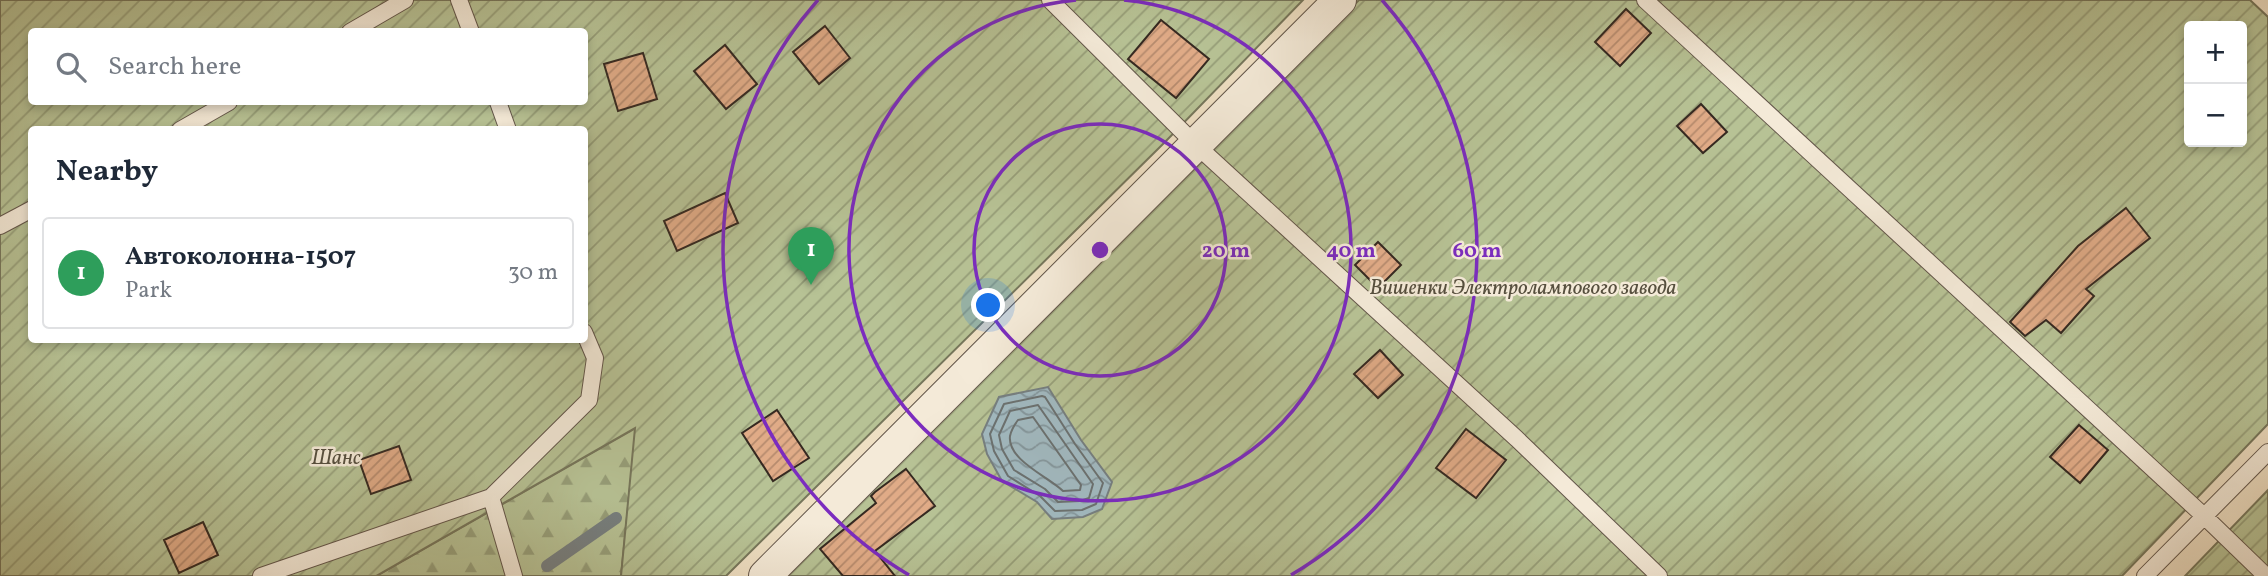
<!DOCTYPE html>
<html lang="en">
<head>
<meta charset="utf-8">
<style>
  :root { --surface:#fff; --page:#f2f2f3; --text:#1f2937; --muted:#747a83; --line:#e0e1e3; --accent:#8f2418 }
  body { margin:0; font-family:Vollkorn,serif; background:var(--page); color:var(--text) }
  .controls { position:absolute; right:21px; top:21px; display:grid; overflow:hidden; border-radius:7px; box-shadow:0 4px 10px #0003 }
  .controls button { width:63px; height:63px; display:grid; place-items:center; padding:0; border:0; border-bottom:2px solid var(--line); background:var(--surface); color:var(--text); font:35px sans-serif }
  .you { position:absolute; left:989px; top:306px; width:24px; height:24px; margin:-18px; border:5px solid #fff; border-radius:50%; background:#1a73e8; box-shadow:0 0 0 10px #1a73e833 }
  .badge { display:grid; place-items:center; width:46px; height:46px; border-radius:50%; background:var(--accent); color:#fff; font-size:23px; font-weight:700 }
  .pin { position:absolute; translate:-50% -58px; filter:drop-shadow(0 2px 4px #0008) }
  .pin::after { content:''; position:absolute; top:37px; width:24px; height:21px; background:inherit; clip-path:polygon(0 0,100% 0,50% 100%) }
  .list { margin:0; padding:0; list-style:none }
  h2 { display:flex; justify-content:space-between; align-items:center; height:91px; margin:0; padding:0 28px; font-size:30px }
  h2 small { font-size:23px; font-weight:400; color:var(--muted) }
  .list li { display:grid; grid-template-columns:46px 1fr auto; gap:21px; align-items:center; box-sizing:border-box; height:112px; margin:0 14px 14px; padding:0 14px; border:2px solid var(--line); border-radius:7px }
  .list b { display:block; font-size:26px; white-space:nowrap }
  .list p { margin:0; font-size:23px; white-space:nowrap; color:var(--muted) }
  .list em { font-size:23px; font-style:normal; color:var(--muted) }
  .icon { flex:none; width:38px; height:38px; fill:none; stroke:currentColor; stroke-width:2; stroke-linecap:round; stroke-linejoin:round }
  .map { position:relative; flex:none; width:2268px; height:576px; overflow:hidden }
  .search { position:absolute; background:var(--surface); box-shadow:0 4px 10px #0003; left:28px; top:28px; width:560px; height:77px; display:flex; align-items:center; gap:18px; box-sizing:border-box; padding:0 24px; border-radius:7px; color:var(--muted); font-size:26px }
  .panel { position:absolute; background:var(--surface); box-shadow:0 4px 10px #0003; left:28px; top:126px; width:560px; height:217px; border-radius:7px }
  .map>svg:first-child { display:block }
  .forest { fill:url(#forest-firs); stroke:#76765b; stroke-width:2 }
  .garden { fill:url(#garden-furrows); stroke:#76765b; stroke-width:2; fill-rule:evenodd }
  .water { fill:url(#water-waves); stroke:#767f80; stroke-width:2 }
  .lines { fill:none; stroke-linecap:round; stroke-linejoin:round }
  .shore { stroke:#6b7170; stroke-width:2 }
  .stream { stroke:#767f80; stroke-width:12 }
  .building { fill:url(#building-hatch); stroke:#352921; stroke-width:2 }
  .service-casing { stroke:#63564a; stroke-width:18 }
  .minor-casing { stroke:#63564a; stroke-width:34 }
  .service { stroke:#f4ead8; stroke-width:16 }
  .minor { stroke:#f4ead8; stroke-width:32 }
  .ring { fill:none; stroke:#7b2cbf; stroke-width:3.5 }
  .labels { text-anchor:middle; dominant-baseline:central; stroke-width:5; stroke-linejoin:round; paint-order:stroke }
  .park-label { font-size:21px; font-style:italic; fill:#564f3e; stroke:#f4ead8 }
  .centre { fill:#7b2cbf; stroke:#f4ead8; stroke-width:3.5 }
  .ring-label { font-size:21px; text-anchor:middle; font-weight:bold; fill:#7b2cbf; stroke:#f4ead8; stroke-width:5; stroke-linejoin:round; paint-order:stroke }
</style>
</head>
<body>
<div class="map">
<svg width="2268" height="576" viewBox="0 0 2268 576">
  <defs>
    <pattern id="forest-firs" width="22" height="20" patternUnits="userSpaceOnUse" patternTransform="scale(1.75)"><rect width="22" height="20" fill="#b7c295"/><path d="M5 1l3.5 6h-7zM16 11l3.5 6h-7z" fill="#969e79"/></pattern>
    <pattern id="garden-furrows" width="10" height="10" patternUnits="userSpaceOnUse" patternTransform="scale(1.75)"><rect width="10" height="10" fill="#b7c295"/><path d="M-1 1l2-2M0 10L10 0M9 11l2-2" fill="none" stroke="#969e79"/></pattern>
    <pattern id="water-waves" width="16" height="10" patternUnits="userSpaceOnUse" patternTransform="scale(1.75)"><rect width="16" height="10" fill="#a1b9c0"/><path d="M0 5q4-4 8 0t8 0" fill="none" stroke="#84969c"/></pattern>
    <pattern id="building-hatch" width="6" height="6" patternUnits="userSpaceOnUse" patternTransform="scale(1.75)"><rect width="6" height="6" fill="#e0ab87"/><path d="M-1 1l2-2M0 6l6-6M5 7l2-2" fill="none" stroke="#b68b6e"/></pattern>
  </defs>
  <rect width="100%" height="100%" fill="#eedfc3"/>
  <filter id="stains"><feTurbulence type="fractalNoise" baseFrequency=".00286" numOctaves="4"/><feColorMatrix values="0 0 0 0 .2 0 0 0 0 .09 0 0 0 0 .02 0 0 0 .5 -.17"/></filter>
  <radialGradient id="worn" r=".72"><stop offset=".6" stop-color="#630" stop-opacity="0"/><stop offset="1" stop-color="#630" stop-opacity=".3"/></radialGradient>
  <path class="forest" d="M636 428 621 576H376L378 575Z"/>
  <path class="garden" d="M0 0H1303L1166 141 726 576H621L635 428 376 576H0ZM32 32H584V102H32ZM32 130H584V340H32Z
    M1359 0H2250L2268 17V424L2122 576H778ZM2189 26H2242V142H2189Z
    M2268 490V576H2185Z"/>
  <path class="water" d="M1048 387 1081 440 1112 482 1102 509 1083 517 1052 519 1037 502 1002 481 987 454 982 434 999 397Z"/>
  <g class="lines">
    <path class="shore" d="M1042 396 1045 397 1075 444 1103 483 1096 504 1082 510 1055 511 1040 496 1008 476 994 451 990 434 1004 404Z
      M1038 405 1093 484 1089 498 1080 501 1058 502 1045 489 1014 470 1002 449 999 435 1010 411Z
      M1033 417 1081 485 1080 490 1063 491C1049 477 1007 460 1010 436 1011 431 1015 424 1018 420Z"/>
    <path class="stream" d="M547 566 616 518"/>
  </g>
  <path class="building" d="M1626 9 1651 33 1620 66 1595 42Z
    M1161 20 1209 59 1176 98 1128 59Z
    M825 26 850 58 819 84 793 52Z
    M725 45 757 84 726 109 694 71Z
    M643 53 657 99 618 111 604 64Z
    M1701 104 1727 132 1703 153 1677 126Z
    M725 193 738 223 677 251 664 221Z
    M2126 208 2150 238 2086 289 2094 296 2061 333 2046 320 2025 336 2010 322 2078 246Z
    M1378 242 1401 265 1378 288 1355 265Z
    M1380 350 1403 375 1378 398 1354 374Z
    M777 410 809 458 773 481 742 433Z
    M2079 425 2108 450 2080 483 2050 457Z
    M1466 429 1506 460 1476 498 1436 468Z
    M399 446 411 480 371 494 359 460Z
    M906 469 935 506 875 551 895 576H843L820 549 876 503 871 496 875 492Z
    M203 522 218 555 179 573 164 540Z"/>
  <g class="lines">
    <g class="service-casing">
      <path id="service" d="M459 0 471 32
        M1050 0 1195 144 1517 439 1659 576
        M1645 0 2204 516 2266 576
        M350 32 405 0
        M498 102 508 130
        M180 130 229 102
        M0 226 32 209
        M261 576 491 497
        M514 576 491 497 589 400 595 358 584 332
        M2145 576 2268 452"/>
    </g>
    <g class="minor-casing">
      <path id="minor" d="M765 576 1340 0"/>
    </g>
    <use href="#service" class="service"/>
    <use href="#minor" class="minor"/>
  </g>
  <g class="ring">
    <circle cx="1100" cy="250" r="126"/>
    <path d="M1124 0A251 251 0 1 1 1076 0"/>
    <path d="M909 575A377 377 0 0 1 818 0M1382 0A377 377 0 0 1 1291 575"/>
  </g>
  <g class="labels">
    <g class="park-label">
      <text x="1523" y="288">Вишенки Электролампового завода</text>
      <text x="336" y="458">Шанс</text>
    </g>
  </g>
  <circle cx="1100" cy="250" r="10" class="centre"/>
  <g class="ring-label">
    <text x="1226" y="257">20 m</text>
    <text x="1351" y="257">40 m</text>
    <text x="1477" y="257">60 m</text>
  </g>
  <rect width="100%" height="100%" filter="url(#stains)"/>
  <rect width="100%" height="100%" fill="url(#worn)"/>
</svg>
<div class="controls">
<button>+</button>
<button>−</button>
</div>
<div class="you"></div>
<div class="pin badge" style="left:811px;top:285px;background:#2e9e5b">1</div>
<div class="search"><svg class="icon" aria-label="search" viewBox="0 0 24 24"><circle cx="10" cy="10" r="6"/><path d="M15 15l6 6"/></svg>Search here</div>
<section class="panel">
<h2>Nearby<small></small></h2>
<ul class="list">
<li><span class="badge" style="background:#2e9e5b">1</span><div><b>Автоколонна-1507</b><p>Park</p></div><em>30 m</em></li>
</ul>
</section>
</div>
</body>
</html>
